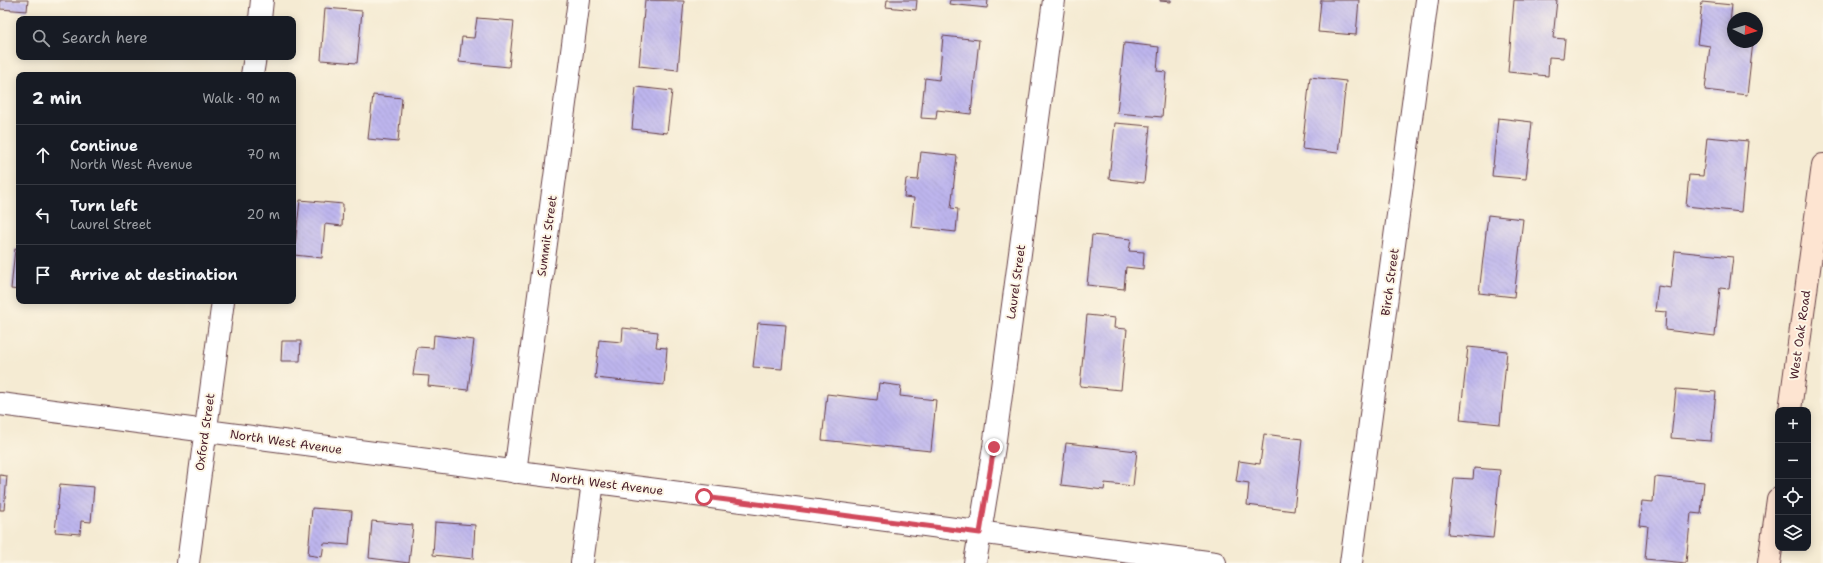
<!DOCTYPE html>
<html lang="en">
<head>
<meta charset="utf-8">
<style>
  :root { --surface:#171b24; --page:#242831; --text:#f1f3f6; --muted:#9ea1a6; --line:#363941 }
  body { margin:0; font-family:"Shantell Sans",sans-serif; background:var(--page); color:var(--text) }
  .controls { position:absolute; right:12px; bottom:12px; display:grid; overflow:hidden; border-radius:8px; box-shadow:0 2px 10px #0003 }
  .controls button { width:36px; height:36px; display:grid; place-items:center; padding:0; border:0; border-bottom:1px solid var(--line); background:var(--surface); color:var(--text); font:20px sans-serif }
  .compass { position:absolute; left:1727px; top:12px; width:36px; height:36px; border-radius:50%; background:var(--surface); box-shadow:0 2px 10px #0003; rotate:94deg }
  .stop { position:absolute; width:12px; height:12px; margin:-9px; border:3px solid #d1495b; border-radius:50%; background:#fff }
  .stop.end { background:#d1495b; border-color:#fff; box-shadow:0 1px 4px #0008 }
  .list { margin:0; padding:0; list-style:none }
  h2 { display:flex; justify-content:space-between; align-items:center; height:52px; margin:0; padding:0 16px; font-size:17px }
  h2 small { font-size:13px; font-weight:400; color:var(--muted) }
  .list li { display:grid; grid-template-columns:26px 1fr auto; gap:12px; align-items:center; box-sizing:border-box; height:60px; padding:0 16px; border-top:1px solid var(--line) }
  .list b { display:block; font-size:15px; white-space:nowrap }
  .list p { margin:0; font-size:13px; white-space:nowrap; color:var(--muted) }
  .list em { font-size:13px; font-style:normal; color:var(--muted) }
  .icon { flex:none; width:22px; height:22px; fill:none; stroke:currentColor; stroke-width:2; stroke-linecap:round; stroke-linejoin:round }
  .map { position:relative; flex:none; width:1823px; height:563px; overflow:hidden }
  .search { position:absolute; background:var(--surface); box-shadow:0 2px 10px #0003; left:16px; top:16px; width:280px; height:44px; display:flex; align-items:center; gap:10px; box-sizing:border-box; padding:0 14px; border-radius:8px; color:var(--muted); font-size:15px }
  .panel { position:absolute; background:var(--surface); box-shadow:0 2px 10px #0003; left:16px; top:72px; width:280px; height:232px; border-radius:8px }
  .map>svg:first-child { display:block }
  .building { fill:url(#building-back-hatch) }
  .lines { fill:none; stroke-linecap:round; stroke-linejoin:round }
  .street-casing { stroke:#643e44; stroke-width:24 }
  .secondary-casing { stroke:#643e44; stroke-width:24 }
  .street { stroke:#fff; stroke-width:22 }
  .secondary { stroke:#fde4d1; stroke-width:22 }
  .route { stroke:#d1495b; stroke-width:5 }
  .labels { text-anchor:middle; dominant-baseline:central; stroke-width:4; stroke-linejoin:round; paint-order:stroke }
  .street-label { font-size:12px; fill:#4a1f2b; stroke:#fcf5e5 }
</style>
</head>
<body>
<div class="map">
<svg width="1823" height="563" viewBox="0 0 1823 563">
  <defs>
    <pattern id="building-back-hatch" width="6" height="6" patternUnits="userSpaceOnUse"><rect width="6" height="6" fill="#bdb5ed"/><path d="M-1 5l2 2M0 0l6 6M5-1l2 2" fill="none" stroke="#a49bcb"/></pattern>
  </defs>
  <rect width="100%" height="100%" fill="#fcf5e5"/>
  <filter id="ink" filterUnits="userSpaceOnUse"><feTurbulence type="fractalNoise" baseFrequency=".025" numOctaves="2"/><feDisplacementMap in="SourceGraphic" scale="8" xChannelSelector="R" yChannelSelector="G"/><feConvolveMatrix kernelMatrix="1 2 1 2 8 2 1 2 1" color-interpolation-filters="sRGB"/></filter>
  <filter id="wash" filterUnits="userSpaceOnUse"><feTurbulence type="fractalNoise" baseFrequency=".012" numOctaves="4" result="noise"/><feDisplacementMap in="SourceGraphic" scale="16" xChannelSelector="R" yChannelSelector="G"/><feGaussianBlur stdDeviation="0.9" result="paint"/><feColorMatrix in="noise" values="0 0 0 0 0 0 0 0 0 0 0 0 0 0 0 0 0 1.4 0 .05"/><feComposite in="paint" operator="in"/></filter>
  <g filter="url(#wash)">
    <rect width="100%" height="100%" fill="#f5ebd3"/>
    <g id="blocks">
      <path class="building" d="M0 0H28L27 11 0 9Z
        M645 0 684 1 678 70 639 66Z
        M887 0H917L916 10 886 7Z
        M950 0H988L987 8 949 4Z
        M1160 0H1171V2L1160 1Z
        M1321 0H1359L1356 35 1318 32Z
        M1514 0H1557L1553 38 1565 39 1563 58 1549 57 1548 76 1508 72Z
        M1702 2 1732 5 1729 31H1733V42H1753L1747 95 1705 90 1710 46 1697 44Z
        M325 8 362 11 357 63 321 60Z
        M477 18 514 21 509 67 459 62 462 37 474 38Z
        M943 36 979 40 971 114 937 110 936 119 921 118 925 78 939 80Z
        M1124 43 1159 47 1157 71 1166 72 1162 117 1117 113Z
        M1310 77 1346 81 1338 153 1302 149Z
        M636 87 672 91 667 133 632 129Z
        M373 95 402 98 398 142 368 139Z
        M1498 118 1532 122 1526 179 1492 176Z
        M1115 123 1150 126 1144 183 1109 179Z
        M1707 137 1748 141 1741 212 1686 206 1689 175 1703 176Z
        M921 152 957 156 951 208 958 209 956 232 911 227 914 198 904 197 906 179 918 180Z
        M300 200 343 204 342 226 325 224 322 258 294 255Z
        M1488 215 1523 219 1514 297 1479 293Z
        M1092 235 1131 239 1129 251 1144 252 1143 269 1126 267 1124 289 1087 285Z
        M15 249 19 250V290L11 289Z
        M1675 251 1733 257 1729 289 1720 288 1715 336 1665 330 1666 312 1655 311 1658 286 1671 288Z
        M1087 315 1115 318 1114 328 1127 329 1121 390 1080 386Z
        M758 323 786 325 782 369 753 367Z
        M623 328 658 332 656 347 667 348 664 385 595 378 599 340 622 342Z
        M434 335 474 340 468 390 428 386 429 376 413 375 417 347 433 348Z
        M282 341H301L300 361H281Z
        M1468 347 1507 351 1500 424 1460 420Z
        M879 383 901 386 900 396 936 400 931 451 822 440 827 394 877 400Z
        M1676 389 1716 392 1711 441 1671 438Z
        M1264 434 1302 439 1294 511 1247 505 1249 483 1236 481 1239 461 1260 464Z
        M1066 443 1137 451 1133 486 1105 483 1104 490 1061 485Z
        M1474 468 1500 470 1493 538 1448 534 1454 478 1473 479Z
        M0 475 7 476 4 510H0Z
        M1655 477 1704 482 1701 514 1691 513 1686 563 1645 559 1648 526 1639 525 1642 501 1653 502Z
        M60 484 94 487 91 522 81 521 80 534 55 532Z
        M312 508 352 511 349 545 324 543 322 557 308 555Z
        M372 521 413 525 409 563 369 558Z
        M435 522 475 525 473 559 433 555Z"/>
    </g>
  </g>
  <g filter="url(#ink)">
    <use href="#blocks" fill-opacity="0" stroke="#643e44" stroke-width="1"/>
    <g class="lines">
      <g class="street-casing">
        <path id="street" d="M260 19 262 0
          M252 75 255 57
          M0 404 1215 563
          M515 472 579 0
          M188 563 223 301
          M582 563 593 482
          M975 563 994 447 1054 0
          M1351 563 1427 0"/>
      </g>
      <g class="secondary-casing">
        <path id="secondary" d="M1790 410 1823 165
          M1769 563 1778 499"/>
      </g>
      <use href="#street" class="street"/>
      <use href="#secondary" class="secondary"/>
    </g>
  </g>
  <g class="lines" filter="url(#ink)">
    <path class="route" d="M704 497 980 533 994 447"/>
  </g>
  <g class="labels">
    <g class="street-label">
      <text transform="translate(547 236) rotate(-82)">Summit Street</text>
      <text transform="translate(1016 282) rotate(-82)">Laurel Street</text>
      <text transform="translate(1390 282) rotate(-82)">Birch Street</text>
      <text transform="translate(1800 335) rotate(-82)">West Oak Road</text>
      <text transform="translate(205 432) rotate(-82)">Oxford Street</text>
      <text transform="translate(286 442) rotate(8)">North West Avenue</text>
      <text transform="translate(607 484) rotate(7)">North West Avenue</text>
    </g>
  </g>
</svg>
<div class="controls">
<button>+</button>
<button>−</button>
<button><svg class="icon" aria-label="locate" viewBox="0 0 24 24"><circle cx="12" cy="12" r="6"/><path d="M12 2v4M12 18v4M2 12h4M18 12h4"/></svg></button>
<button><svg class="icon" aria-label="layers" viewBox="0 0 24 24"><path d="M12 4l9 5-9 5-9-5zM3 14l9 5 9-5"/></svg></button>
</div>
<svg class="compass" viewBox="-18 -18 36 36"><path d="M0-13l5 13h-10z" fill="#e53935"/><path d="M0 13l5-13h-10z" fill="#9ea1a6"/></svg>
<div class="stop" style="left:704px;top:497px"></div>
<div class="stop end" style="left:994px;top:447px"></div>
<div class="search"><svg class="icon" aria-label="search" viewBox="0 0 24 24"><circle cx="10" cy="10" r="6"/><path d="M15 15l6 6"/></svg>Search here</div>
<section class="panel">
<h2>2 min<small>Walk · 90 m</small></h2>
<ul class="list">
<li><svg class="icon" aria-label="ahead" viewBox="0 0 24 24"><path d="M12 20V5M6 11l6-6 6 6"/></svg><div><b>Continue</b><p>North West Avenue</p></div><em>70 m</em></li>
<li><svg class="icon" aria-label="left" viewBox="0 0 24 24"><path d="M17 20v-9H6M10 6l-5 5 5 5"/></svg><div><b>Turn left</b><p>Laurel Street</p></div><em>20 m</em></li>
<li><svg class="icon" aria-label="arrive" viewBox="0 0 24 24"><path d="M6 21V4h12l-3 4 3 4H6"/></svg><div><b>Arrive at destination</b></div></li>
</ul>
</section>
</div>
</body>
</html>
